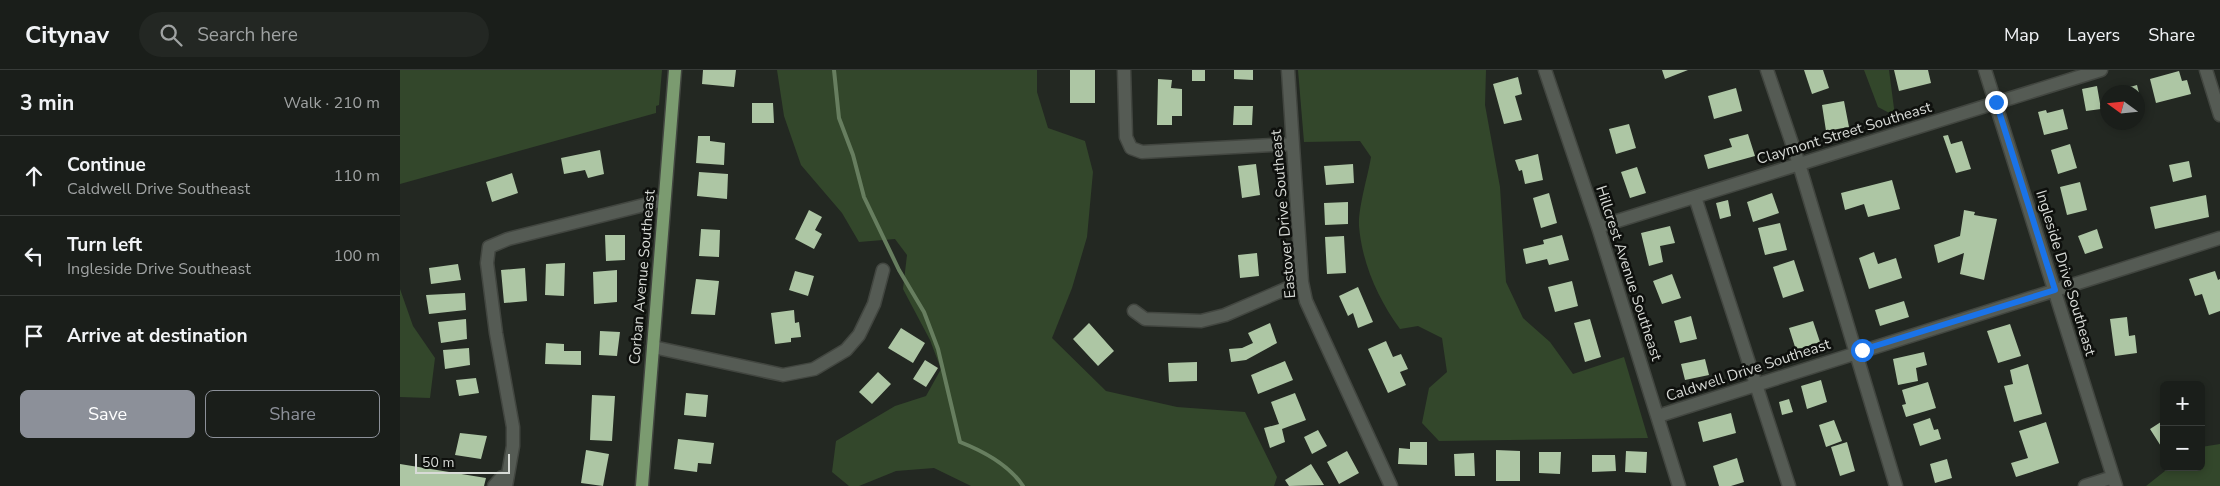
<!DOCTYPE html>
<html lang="en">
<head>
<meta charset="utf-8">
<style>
  :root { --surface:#1a1e1a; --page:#232723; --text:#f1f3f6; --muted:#9fa2a2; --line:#383c39; --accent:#8c9099 }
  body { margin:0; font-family:"Nunito Sans",sans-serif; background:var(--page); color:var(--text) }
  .controls { position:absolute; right:15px; bottom:15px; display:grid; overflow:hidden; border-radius:8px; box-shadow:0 2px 8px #0003 }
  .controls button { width:45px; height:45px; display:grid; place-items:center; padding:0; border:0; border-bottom:1px solid var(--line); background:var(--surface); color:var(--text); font:25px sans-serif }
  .compass { position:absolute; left:1700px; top:15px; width:45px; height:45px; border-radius:50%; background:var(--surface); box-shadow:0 2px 8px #0003; rotate:285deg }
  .scale { position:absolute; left:15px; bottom:12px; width:95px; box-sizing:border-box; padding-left:5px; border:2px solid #d8dbd7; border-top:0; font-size:14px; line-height:18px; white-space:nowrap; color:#d8dbd7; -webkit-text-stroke:4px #0e100d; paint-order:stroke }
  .stop { position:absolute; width:15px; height:15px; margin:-11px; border:4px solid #1a73e8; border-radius:50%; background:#fff }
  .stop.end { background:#1a73e8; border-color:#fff; box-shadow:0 1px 5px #0008 }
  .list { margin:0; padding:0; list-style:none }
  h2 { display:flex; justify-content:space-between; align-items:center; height:65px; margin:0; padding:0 20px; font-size:21px }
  h2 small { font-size:16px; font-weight:400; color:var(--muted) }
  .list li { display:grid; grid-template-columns:32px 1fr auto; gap:15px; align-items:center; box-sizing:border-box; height:80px; padding:0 20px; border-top:1px solid var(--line) }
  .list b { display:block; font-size:19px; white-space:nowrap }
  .list p { margin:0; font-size:16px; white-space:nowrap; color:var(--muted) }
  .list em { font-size:16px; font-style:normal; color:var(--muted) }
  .actions { display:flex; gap:10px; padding:15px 20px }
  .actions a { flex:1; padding:11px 0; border:1px solid var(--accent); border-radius:8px; text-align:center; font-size:18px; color:var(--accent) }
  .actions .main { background:var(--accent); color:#fff }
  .icon { flex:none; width:28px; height:28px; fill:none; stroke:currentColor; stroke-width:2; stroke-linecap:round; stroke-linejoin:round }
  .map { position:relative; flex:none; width:1820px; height:416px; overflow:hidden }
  header { display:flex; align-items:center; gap:30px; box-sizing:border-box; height:70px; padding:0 25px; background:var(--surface); border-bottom:1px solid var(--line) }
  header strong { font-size:24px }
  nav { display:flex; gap:28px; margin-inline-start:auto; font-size:18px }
  .search { width:350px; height:45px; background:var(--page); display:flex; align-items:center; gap:12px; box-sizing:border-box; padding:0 18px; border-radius:28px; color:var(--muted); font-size:19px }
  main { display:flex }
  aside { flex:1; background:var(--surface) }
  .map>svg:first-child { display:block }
  .green { fill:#33472b }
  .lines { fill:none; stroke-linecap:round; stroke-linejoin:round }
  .stream { stroke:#677e5f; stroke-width:4 }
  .building { fill:#adc6a4 }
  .minor-casing { stroke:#424640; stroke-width:15 }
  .major-casing { stroke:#424640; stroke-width:15 }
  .minor { stroke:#555b54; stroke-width:12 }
  .major { stroke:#7b9b70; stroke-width:12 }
  .route { stroke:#1a73e8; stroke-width:6 }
  .labels { text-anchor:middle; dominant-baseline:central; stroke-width:5; stroke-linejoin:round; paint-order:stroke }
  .street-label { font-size:15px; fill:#d8dbd7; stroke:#0e100d }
</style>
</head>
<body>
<header>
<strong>Citynav</strong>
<div class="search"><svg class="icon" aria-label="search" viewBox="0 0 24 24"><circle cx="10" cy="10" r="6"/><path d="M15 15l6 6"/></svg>Search here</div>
<nav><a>Map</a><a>Layers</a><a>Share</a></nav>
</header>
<main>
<aside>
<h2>3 min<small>Walk · 210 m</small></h2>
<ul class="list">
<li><svg class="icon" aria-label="ahead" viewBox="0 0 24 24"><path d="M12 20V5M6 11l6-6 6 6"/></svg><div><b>Continue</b><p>Caldwell Drive Southeast</p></div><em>110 m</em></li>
<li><svg class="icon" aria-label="left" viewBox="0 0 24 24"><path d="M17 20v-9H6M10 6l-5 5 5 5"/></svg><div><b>Turn left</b><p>Ingleside Drive Southeast</p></div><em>100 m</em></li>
<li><svg class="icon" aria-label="arrive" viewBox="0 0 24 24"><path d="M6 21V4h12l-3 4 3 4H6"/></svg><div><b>Arrive at destination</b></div></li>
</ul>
<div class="actions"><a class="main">Save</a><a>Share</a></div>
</aside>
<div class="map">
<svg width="1820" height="416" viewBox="0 0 1820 416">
  <rect width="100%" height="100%" fill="#232822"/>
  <path class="green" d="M0 0H262L259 35 256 36V43L0 114Z
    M377 0H637V22L648 58 685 71 693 102 687 167 672 218 652 268 706 321 777 337 845 342 877 407 874 416H571L534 398 496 401 459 416H449L432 402 436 371 495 336 526 326 541 299 530 270 503 219 507 185 495 169 459 172 442 143 401 95 384 46Z
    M898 0H1086L1085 35 1100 117 1106 212 1123 248 1150 272 1173 304 1224 287 1248 368 1039 371 1022 353 1029 318 1047 302 1042 268 1018 256 1000 259C978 229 962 193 959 156 958 138 968 106 971 87L960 71 904 72Z
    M1464 0H1489L1495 46 1478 37Z
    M0 219 13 256 35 288 30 328 0 327Z
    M1820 374V416H1746L1770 397H1801V377Z"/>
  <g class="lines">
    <path class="stream" d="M434 0 439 48 453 85 464 127 499 200 524 242 538 279 560 372C583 381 609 395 623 416"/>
  </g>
  <path class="building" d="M303 0H336L334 17 302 14Z
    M670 0H695V33H670Z
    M792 0H805V11H792Z
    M834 0H853V10L834 9Z
    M1262 0H1288L1265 9Z
    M1404 0H1423L1429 18 1412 24Z
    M1494 0H1528L1531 13 1499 21Z
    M1779 1 1782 11 1787 10 1791 24 1756 33 1750 9Z
    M1118 7 1122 24 1115 26 1122 50 1104 54 1093 14Z
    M758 9 772 10 771 18 782 19V46H772V55H757Z
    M1737 15 1741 31 1738 32V22H1712Z
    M1697 16 1701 39 1686 41 1682 19Z
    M1336 18 1342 41 1314 49 1308 26Z
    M1444 31 1449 57 1426 61 1422 35Z
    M352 33H373L374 53H352Z
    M834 36H853L852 55H833Z
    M1663 39 1668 59 1644 65 1638 42 1646 40 1647 43Z
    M1229 54 1236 78 1216 84 1209 59Z
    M1348 64 1355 86 1308 99 1304 85 1332 77 1329 69Z
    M1548 65 1551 74 1562 71 1571 99 1556 103 1543 66Z
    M298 66H310V71L325 73 324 95 296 93Z
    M1670 74 1677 98 1658 104 1651 80Z
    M200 80 204 104 188 108 185 100 164 104 161 88Z
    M1138 84 1143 110 1125 114 1122 100 1119 101 1115 90Z
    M1789 91 1792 107 1773 112 1769 95Z
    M856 94 860 125 842 128 838 96Z
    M953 94 954 113 926 115 924 96Z
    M1237 97 1246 123 1230 128 1221 102Z
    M299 102 328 104 327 129 297 126Z
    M112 103 118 123 92 132 86 112Z
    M1492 110 1500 139 1468 147 1464 134 1445 140 1441 123Z
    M1680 112 1687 140 1667 145 1660 117Z
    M1149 123 1157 153 1141 158 1133 128Z
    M1372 123 1379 143 1353 152 1347 132Z
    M1806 125 1809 147 1755 159 1750 137Z
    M1328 130 1331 146 1320 149 1316 133Z
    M948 132V154L925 155 924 133Z
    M409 140 422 147 415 160 422 164 414 179 395 169Z
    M1564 140 1575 142 1574 145 1597 149 1584 210 1560 204 1564 183 1538 193 1534 175 1560 166Z
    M1380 153 1387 180 1365 185 1358 158Z
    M1270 156 1275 173 1260 176 1263 192 1249 196 1241 163Z
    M301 159 320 160 319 187 299 186Z
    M1697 159 1703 178 1685 184 1678 166Z
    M205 165H225V190L206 191Z
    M1162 165 1169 190 1149 195 1147 189 1126 194 1123 179 1144 174 1143 170Z
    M944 166 946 203 927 204 925 167Z
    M1474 182 1478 194 1496 188 1502 208 1469 219 1459 188Z
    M857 183 859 206 840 208 838 185Z
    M1394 190 1404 221 1383 228 1373 197Z
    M165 193 164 226 145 225 146 194Z
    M58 194 61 210 31 214 29 198Z
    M125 198 127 231 104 233 101 200Z
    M217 200V232L194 234 193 202Z
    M395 201 414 206 408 226 389 220Z
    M1815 201 1818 210 1820 209V241L1809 245 1802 224 1795 226 1789 209Z
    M1272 204 1281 228 1262 234 1253 211Z
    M296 209 319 211 315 245 291 244Z
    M1172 211 1178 236 1155 242 1148 217Z
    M958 217 973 252 958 258 953 243 948 246 939 226Z
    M65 223 66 240 29 244 26 225Z
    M1504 231 1509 247 1480 256 1475 240Z
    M394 240 395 253 399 252 401 267 391 268V272L375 274 371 243Z
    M1291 246 1297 269 1280 273 1274 251Z
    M1727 247 1729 266 1735 265 1737 283 1715 286 1710 249Z
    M66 249 67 269 41 273 38 252Z
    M1190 249 1201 287 1185 292 1174 253Z
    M1413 251 1420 272 1396 280 1389 258Z
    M689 253 714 281 698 296 673 269Z
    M870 253 877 273 846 290 831 292 829 279 842 278 853 273 848 263Z
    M1610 254 1621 286 1598 293 1587 261Z
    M501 258 525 273 513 293 488 278Z
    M200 261 220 262 217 286 199 285Z
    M986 271 993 287 1001 284 1008 299 1000 302 1006 315 988 323 968 279Z
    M146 273 164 274V281H181V295L145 294Z
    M69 278 70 295 45 299 43 280Z
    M1524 282 1527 295 1516 298 1518 311 1498 315 1493 289Z
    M1305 289 1309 305 1285 310 1281 294Z
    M525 290 538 298 526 317 513 309Z
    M885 291 893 310 858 324 851 305Z
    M797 292V311L769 312 768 293Z
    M1628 294 1642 344 1614 352 1604 316 1613 314 1610 300Z
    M478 302 491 314 472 334 459 322Z
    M76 308 79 323 59 326 56 310Z
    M1421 310 1427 332 1407 339 1401 316Z
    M1528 312 1536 338 1506 347 1502 335 1506 334 1502 320Z
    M286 323 308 325 306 347 284 345Z
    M895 323 906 350 882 359 885 372 870 378 864 358 879 354 871 332Z
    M192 325 215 326 212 371 190 370Z
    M1389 329 1393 342 1382 345 1379 332Z
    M1331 343 1336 363 1303 372 1298 352Z
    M1530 348 1534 360 1538 359 1541 369 1520 376 1513 354Z
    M1434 350 1442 371 1426 377 1419 355Z
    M1764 350V381L1750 359Z
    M1646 352 1659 393 1616 407 1611 393 1628 388 1619 361Z
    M918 360 927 376 912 384 904 367Z
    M60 363 87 366 81 389 55 385Z
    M278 369 314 373 311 394 298 393 297 402 274 399Z
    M1010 372H1027V395L998 394 999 378 1010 379Z
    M1447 372 1455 401 1440 406 1431 377Z
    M186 380 209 384 203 416 181 413Z
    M1096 380 1120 381V411H1096Z
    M947 381 959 403 939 414 927 392Z
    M1226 381 1247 382 1246 403 1225 402Z
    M1139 382H1161L1160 404 1139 403Z
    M1074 383 1075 406H1055L1054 384Z
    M1192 385H1215L1216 401 1192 402Z
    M1337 388 1344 412 1331 416H1319L1313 396Z
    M1547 389 1552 408 1535 413 1530 394Z
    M0 394 86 408 84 416H0Z
    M911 394 924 415 889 416 885 410Z"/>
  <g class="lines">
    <g class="minor-casing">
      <path id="minor" d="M724 0 726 67 731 78 742 82 892 74
        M888 0 902 212 906 231 991 416
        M1145 0 1198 157 1279 416
        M1367 0 1399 94 1496 416
        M1585 0 1716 416
        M1806 0 1820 45
        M1295 127 1389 416
        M1198 157 1701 0
        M734 241 745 249 801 251 825 245 902 212
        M253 277 383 305 414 299 446 280 459 265 474 234 483 200
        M1258 346 1820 168
        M94 416 102 407 107 408
        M106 416 113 376V357L96 263 87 193 89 177 108 169 264 130
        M1685 416 1713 407"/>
    </g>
    <g class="major-casing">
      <path id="major" d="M242 416 275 0"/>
    </g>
    <use href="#minor" class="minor"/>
    <use href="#major" class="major"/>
  </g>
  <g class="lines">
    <path class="route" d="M1462 280 1655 220 1596 32"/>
  </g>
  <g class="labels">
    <g class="street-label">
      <text transform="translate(1444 63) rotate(-17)">Claymont Street Southeast</text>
      <text transform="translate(883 144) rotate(-95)">Eastover Drive Southeast</text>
      <text transform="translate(1229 203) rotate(72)">Hillcrest Avenue Southeast</text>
      <text transform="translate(1666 203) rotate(73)">Ingleside Drive Southeast</text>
      <text transform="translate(242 207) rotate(-85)">Corban Avenue Southeast</text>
      <text transform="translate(1348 300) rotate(-18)">Caldwell Drive Southeast</text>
    </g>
  </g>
</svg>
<div class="controls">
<button>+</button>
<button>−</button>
</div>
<svg class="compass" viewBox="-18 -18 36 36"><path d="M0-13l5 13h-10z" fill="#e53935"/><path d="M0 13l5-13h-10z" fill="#9fa2a2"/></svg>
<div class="scale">50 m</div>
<div class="stop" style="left:1462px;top:280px"></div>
<div class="stop end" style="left:1596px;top:32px"></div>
</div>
</main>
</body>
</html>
